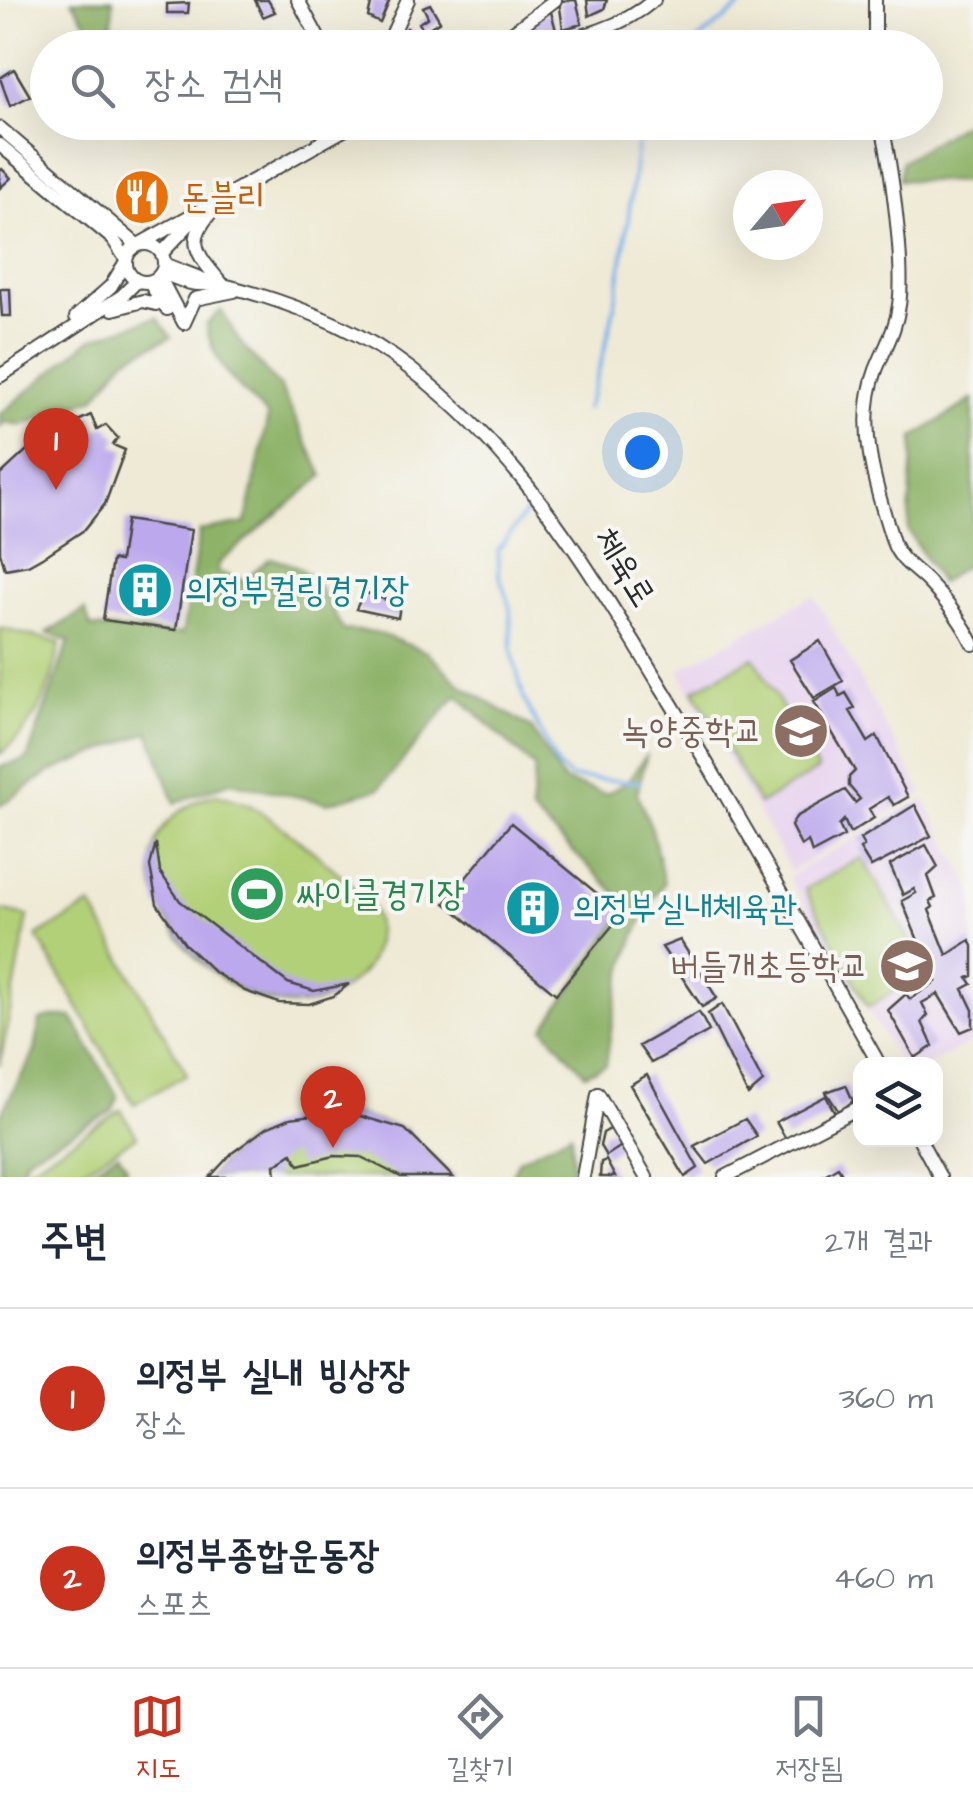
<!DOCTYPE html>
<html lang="ko">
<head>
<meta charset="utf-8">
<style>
  :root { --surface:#fff; --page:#f6f6f7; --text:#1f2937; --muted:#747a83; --line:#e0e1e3; --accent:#c8321e }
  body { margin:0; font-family:"Architects Daughter","Poor Story",sans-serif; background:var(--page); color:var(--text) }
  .controls { position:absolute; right:30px; bottom:30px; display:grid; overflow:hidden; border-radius:20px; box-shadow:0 10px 40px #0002 }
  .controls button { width:90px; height:90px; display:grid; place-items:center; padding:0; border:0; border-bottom:2px solid var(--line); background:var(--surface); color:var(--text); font:50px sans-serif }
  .compass { position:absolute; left:733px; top:170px; width:90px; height:90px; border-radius:50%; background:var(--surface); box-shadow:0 10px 40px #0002; rotate:61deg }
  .you { position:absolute; left:642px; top:452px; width:35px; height:35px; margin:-25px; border:8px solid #fff; border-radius:50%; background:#1a73e8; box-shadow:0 0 0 15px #1a73e833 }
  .badge { display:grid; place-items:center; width:65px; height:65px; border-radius:50%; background:var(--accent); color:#fff; font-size:32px; font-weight:700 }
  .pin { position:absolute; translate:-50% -82px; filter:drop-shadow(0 2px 5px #0008) }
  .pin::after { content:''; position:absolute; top:52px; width:35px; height:30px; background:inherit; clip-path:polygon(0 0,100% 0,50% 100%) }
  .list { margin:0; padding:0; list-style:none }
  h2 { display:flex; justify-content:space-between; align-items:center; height:130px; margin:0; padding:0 40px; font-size:42px }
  h2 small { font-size:32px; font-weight:400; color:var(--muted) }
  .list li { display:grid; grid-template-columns:65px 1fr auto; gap:30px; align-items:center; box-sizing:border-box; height:180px; padding:0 40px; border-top:2px solid var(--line) }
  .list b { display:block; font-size:38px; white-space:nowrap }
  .list p { margin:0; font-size:32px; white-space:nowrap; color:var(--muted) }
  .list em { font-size:32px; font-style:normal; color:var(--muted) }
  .icon { flex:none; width:55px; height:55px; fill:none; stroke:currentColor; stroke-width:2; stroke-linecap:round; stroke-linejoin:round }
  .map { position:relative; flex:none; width:973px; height:1177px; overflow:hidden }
  .search { position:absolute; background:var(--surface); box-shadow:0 10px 40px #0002; left:30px; right:30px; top:30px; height:110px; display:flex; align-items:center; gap:25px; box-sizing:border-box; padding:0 35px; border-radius:55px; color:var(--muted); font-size:38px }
  .sheet { height:490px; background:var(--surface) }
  nav { display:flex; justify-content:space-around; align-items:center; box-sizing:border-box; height:140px; border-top:2px solid var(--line); background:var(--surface); font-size:28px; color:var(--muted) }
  nav a { display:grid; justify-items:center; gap:5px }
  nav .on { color:var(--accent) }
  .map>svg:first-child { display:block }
  .built { fill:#e7d2ef }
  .green { fill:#b2d077; stroke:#6e7e51; stroke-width:2.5 }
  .forest { fill:#8db268; stroke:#5c6e4a; stroke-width:2.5 }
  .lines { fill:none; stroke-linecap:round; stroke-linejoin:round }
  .stream { stroke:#7cb2eb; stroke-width:4 }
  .building { fill:#bca8ed }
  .minor-casing { stroke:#484844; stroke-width:16 }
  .minor { stroke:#fff; stroke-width:12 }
  .labels { text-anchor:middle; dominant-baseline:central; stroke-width:8; stroke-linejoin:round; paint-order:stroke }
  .food-label { font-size:35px; fill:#c56008; stroke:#f6f6f2; text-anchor:start }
  .street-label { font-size:35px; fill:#2b2b2b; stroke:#f6f6f2 }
  .culture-label { font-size:35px; fill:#0d838f; stroke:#f6f6f2; text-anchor:start }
  .education-label { font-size:35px; fill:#785e54; stroke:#f6f6f2; text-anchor:end }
  .leisure-label { font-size:35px; fill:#27864d; stroke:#f6f6f2; text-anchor:start }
</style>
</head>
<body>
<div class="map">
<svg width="973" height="1177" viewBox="0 0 973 1177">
  <rect width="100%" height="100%" fill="#f6f6f2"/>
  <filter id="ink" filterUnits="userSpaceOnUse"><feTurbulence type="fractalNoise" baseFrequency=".01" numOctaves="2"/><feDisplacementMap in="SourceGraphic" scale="20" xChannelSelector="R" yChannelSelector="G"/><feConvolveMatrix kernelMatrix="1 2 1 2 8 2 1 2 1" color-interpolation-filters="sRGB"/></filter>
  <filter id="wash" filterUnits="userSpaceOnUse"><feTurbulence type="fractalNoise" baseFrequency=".0048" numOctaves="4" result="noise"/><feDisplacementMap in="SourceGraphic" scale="40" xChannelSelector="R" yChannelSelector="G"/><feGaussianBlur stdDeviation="2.25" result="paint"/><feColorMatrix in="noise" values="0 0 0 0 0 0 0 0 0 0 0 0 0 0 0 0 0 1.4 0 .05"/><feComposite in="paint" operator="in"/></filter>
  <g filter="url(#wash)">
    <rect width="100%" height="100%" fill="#efead5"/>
    <path class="built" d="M814 595 922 793 791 871 679 670Z
      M924 799 973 891V1041L930 1064H901L788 877Z"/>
    <path class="green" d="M0 628 60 643C52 687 37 726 0 754Z
      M754 657 818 770 759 804 694 690Z
      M216 794C225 797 236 799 245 803 267 812 363 889 373 910 382 928 375 960 361 974 346 987 330 1001 309 1004 205 1020 70 839 216 794Z
      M862 858 928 971 868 1007 805 889Z
      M91 905 187 1074 134 1104 37 936Z
      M0 910 28 916 0 1065Z
      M121 1110 137 1136 71 1177H30L26 1170Z
      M343 1111 405 1129 453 1177H210C244 1132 289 1115 343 1111Z"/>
    <path class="forest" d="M72 0H113L112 24 95 37Z
      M973 117V182L899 180 902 161Z
      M221 310 240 342 281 389 323 476 220 562 217 572 243 580 270 558C317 567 321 591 343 630L375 632 427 652 462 686 531 728 563 781 606 794 628 781 647 754 637 794 652 829 664 883C624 938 615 1001 606 1065L585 1074 544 1028 625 910 616 893 531 811 535 768 457 695 379 789 327 803 230 782 175 803 149 732 50 772 0 806V767L27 759 69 641 47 633 85 610 91 627 182 634 200 531 246 523 268 416C238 387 214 367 206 325Z
      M157 317 171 337 126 358 95 398 22 425 4 422 0 427V414L91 339Z
      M973 399V560L940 583 908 530 914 437Z
      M51 1017H72L118 1097 112 1111 27 1157 19 1177H0V1115L35 1051 40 1020Z
      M571 1133 573 1177H511L519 1160Z
      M118 1153 127 1166 123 1177H82Z"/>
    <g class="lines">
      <path class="stream" d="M688 48 749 0
        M586 409C618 324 627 229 638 139L645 122
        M532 504 498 550 499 574 510 608 512 652 524 699 558 767 571 778 639 782"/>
    </g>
    <g id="blocks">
      <path class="building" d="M255 0H268L275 12 263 17Z
        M372 0 389 2 380 23 368 17Z
        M576 0 582 24 563 29 559 1Z
        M587 0H607L604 9 589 16Z
        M189 3 188 13H167V4Z
        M430 4 440 21 424 31 419 23 428 17 423 7Z
        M551 12 556 30 523 39 519 30 543 13Z
        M407 28 436 48H408L398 42Z
        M14 69 30 96 10 106 0 78Z
        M2 169 11 178 0 188V171Z
        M137 180 156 186 147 215 127 208Z
        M0 289H10L11 316H2Z
        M91 415 97 430 106 425 118 438 113 445 125 450 105 504 84 530 51 552 28 565 5 569 0 552V475L40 438Z
        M126 520 191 530 176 630 103 620 112 560 120 561Z
        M364 592 400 605 398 618 356 609Z
        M820 641 843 681 814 698 790 660Z
        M836 688 840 696 846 693 855 708 850 711 868 742 877 736 908 797 894 805 888 797 869 809 874 818 850 833 844 820 839 825 844 836 812 853 808 841 801 846 791 826 796 817 845 790 855 803 860 799 849 786V777L855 771 814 702Z
        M915 805 931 836 871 867 860 849 864 846 860 839Z
        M511 823 622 914 556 994 445 903Z
        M156 843 160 872 180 901 288 983 314 991 349 984 334 996 309 1004 279 1003 245 991 214 972 185 944 157 904 150 866Z
        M926 845 938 867 928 876 936 898 930 901 933 907 929 910 947 955 970 940 973 946V976L968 978 972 984 963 989 973 1010V1027L961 1032 938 994 922 1003 928 1015 922 1022 933 1046 915 1058 888 1010 906 994 910 999 937 981 931 982 930 970 902 901 916 893 914 889 903 895 890 865Z
        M680 940 717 998 702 1007 662 947Z
        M722 1004 763 1082 748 1095 708 1014Z
        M699 1012 709 1031 651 1063 639 1046Z
        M647 1075 698 1168 685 1177 630 1085Z
        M846 1085 853 1101 839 1112 826 1092Z
        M826 1096 835 1113 786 1139 776 1122Z
        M343 1111 405 1129 453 1177H401L361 1157 334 1156 299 1165 292 1153 275 1165 276 1177H210L232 1153 266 1128 290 1118Z
        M745 1119 757 1136 708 1164 694 1146Z
        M612 1128 623 1145 606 1156 600 1146 603 1133Z
        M606 1160 615 1177H600L601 1162Z
        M838 1167 844 1177H821Z"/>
    </g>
  </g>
  <g filter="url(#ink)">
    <use href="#blocks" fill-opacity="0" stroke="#484844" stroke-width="2.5"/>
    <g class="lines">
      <g class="minor-casing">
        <path id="minor" d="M298 0 320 41 333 48
          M875 0V48
          M386 48 408 0
          M492 48 555 0
          M532 48C576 38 619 30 654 0
          M881 122C891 162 905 266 899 305 896 330 885 347 876 370 855 425 876 488 893 542 899 560 915 569 928 582 945 600 962 621 973 644
          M0 128 137 245
          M0 145 113 239 126 259
          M218 204C185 241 192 249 223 285
          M126 263a19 19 0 1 1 38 0a19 19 0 1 1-38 0Z
          M140 244 358 122
          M162 253 195 218
          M164 264 210 282
          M162 273C172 276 186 284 197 284 208 284 216 283 227 286 283 300 346 324 394 357 515 442 588 567 663 690 738 813 809 939 879 1064
          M159 276 184 323
          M149 282 167 309
          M113 309 143 301 156 304
          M76 317 111 286 125 263
          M184 323 195 299 234 291
          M0 376 122 296 137 281
          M598 1094 646 1177
          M920 1140 940 1177
          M583 1177 598 1094
          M725 1177 860 1107"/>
      </g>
      <use href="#minor" class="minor"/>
    </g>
  </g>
  <defs>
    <g id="restaurant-disc" transform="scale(2.875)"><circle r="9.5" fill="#e8710a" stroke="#f6f6f2"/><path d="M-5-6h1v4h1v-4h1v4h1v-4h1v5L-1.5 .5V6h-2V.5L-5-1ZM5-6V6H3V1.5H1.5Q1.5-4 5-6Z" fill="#fff"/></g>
    <g id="building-disc" transform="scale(2.875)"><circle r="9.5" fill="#0f9aa8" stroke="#f6f6f2"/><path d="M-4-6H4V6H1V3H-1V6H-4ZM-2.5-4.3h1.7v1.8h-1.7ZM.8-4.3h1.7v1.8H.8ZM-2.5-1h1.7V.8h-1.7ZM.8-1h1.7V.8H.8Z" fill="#fff"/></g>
    <g id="school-disc" transform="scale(2.875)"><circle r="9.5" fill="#8d6e63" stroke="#f6f6f2"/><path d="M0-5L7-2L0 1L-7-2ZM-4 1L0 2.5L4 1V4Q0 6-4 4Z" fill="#fff"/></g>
    <g id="stadium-disc" transform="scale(2.875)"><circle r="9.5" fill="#2e9e5b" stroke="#f6f6f2"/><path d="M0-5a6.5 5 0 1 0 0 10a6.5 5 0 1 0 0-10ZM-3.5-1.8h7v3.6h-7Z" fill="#fff"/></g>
  </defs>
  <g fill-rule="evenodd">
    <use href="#restaurant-disc" x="142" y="197"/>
    <use href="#building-disc" x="145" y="590"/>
    <use href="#school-disc" x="801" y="731"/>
    <use href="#stadium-disc" x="257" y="894"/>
    <use href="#building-disc" x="533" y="908"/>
    <use href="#school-disc" x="907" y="966"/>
  </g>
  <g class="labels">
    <g class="food-label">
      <text x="181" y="197">돈블리</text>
    </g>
    <g class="street-label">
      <text transform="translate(624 568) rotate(58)">체육로</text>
    </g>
    <g class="culture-label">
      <text x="184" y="590">의정부컬링경기장</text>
      <text x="572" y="908">의정부실내체육관</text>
    </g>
    <g class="education-label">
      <text x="762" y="731">녹양중학교</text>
      <text x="868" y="966">버들개초등학교</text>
    </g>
    <g class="leisure-label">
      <text x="296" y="894">싸이클경기장</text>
    </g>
  </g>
</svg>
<div class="controls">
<button><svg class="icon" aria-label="layers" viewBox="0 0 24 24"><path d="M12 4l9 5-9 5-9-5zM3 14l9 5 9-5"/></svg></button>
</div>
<svg class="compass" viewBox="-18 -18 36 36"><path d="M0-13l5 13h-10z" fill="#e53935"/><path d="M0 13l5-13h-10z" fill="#747a83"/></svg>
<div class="you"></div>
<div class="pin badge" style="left:56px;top:490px">1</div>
<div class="pin badge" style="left:333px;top:1148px">2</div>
<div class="search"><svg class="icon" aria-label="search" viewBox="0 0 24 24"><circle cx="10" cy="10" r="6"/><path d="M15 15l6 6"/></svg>장소 검색</div>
</div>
<section class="sheet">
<h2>주변<small>2개 결과</small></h2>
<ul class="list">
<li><span class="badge">1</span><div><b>의정부 실내 빙상장</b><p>장소</p></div><em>360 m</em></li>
<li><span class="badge">2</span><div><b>의정부종합운동장</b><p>스포츠</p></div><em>460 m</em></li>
</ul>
</section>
<nav>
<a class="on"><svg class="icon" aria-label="map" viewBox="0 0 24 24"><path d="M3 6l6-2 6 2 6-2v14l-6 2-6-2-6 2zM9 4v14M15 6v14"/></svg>지도</a>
<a><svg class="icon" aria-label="directions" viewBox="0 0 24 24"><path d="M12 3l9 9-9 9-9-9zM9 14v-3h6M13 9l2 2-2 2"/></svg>길찾기</a>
<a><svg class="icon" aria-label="saved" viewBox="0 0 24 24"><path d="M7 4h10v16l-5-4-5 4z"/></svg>저장됨</a>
</nav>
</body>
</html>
